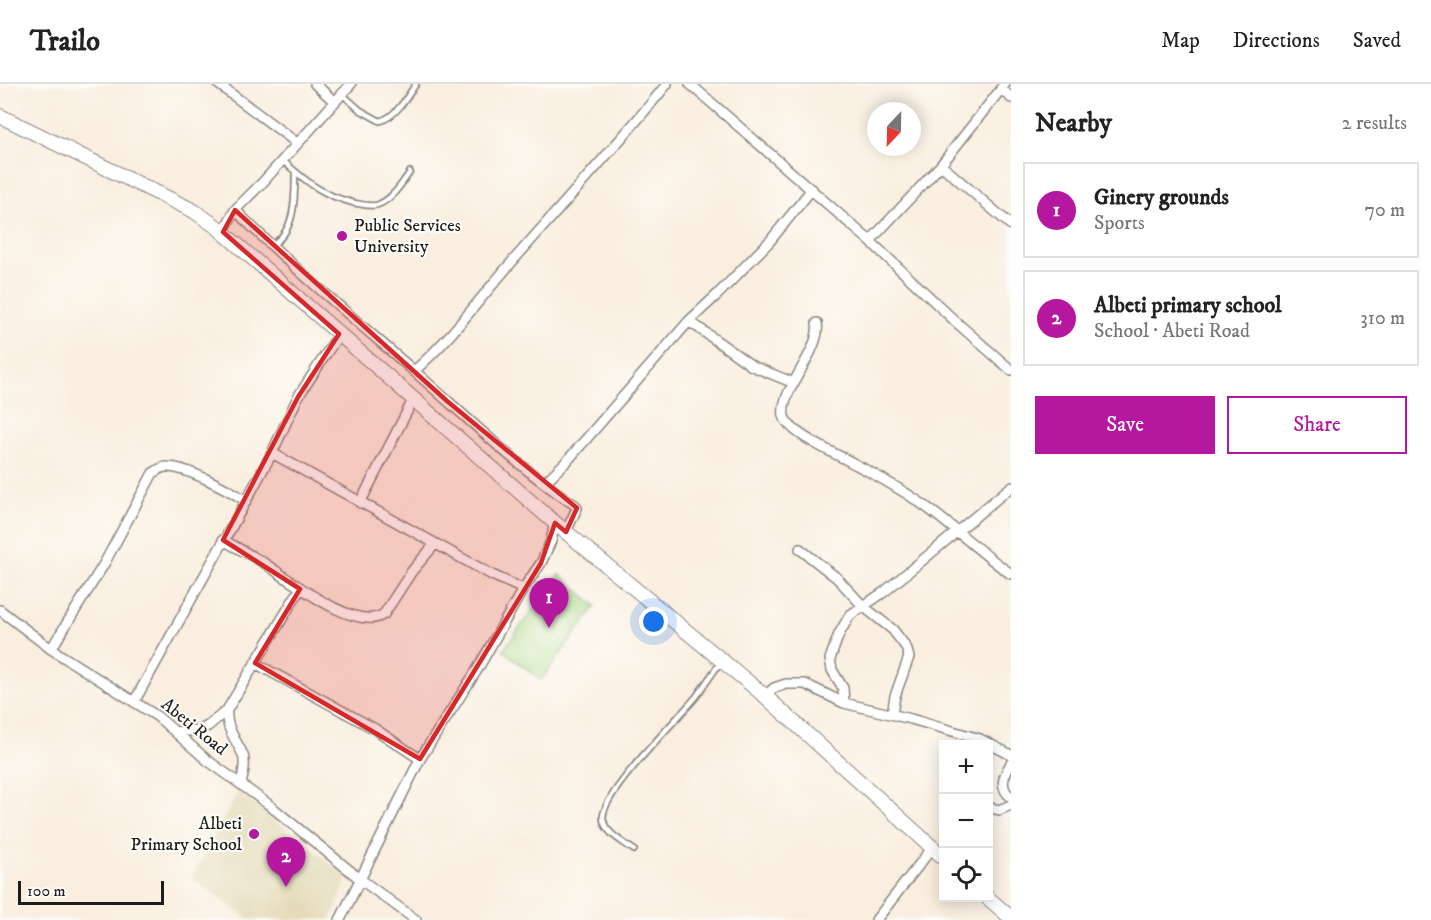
<!DOCTYPE html>
<html lang="en">
<head>
<meta charset="utf-8">
<style>
  :root { --surface:#fff; --page:#f6f6f6; --text:#222; --muted:#767676; --line:#e0e0e0; --accent:#b5179e }
  body { margin:0; font-family:"IM FELL DW Pica",serif; background:var(--page); color:var(--text) }
  .controls { position:absolute; right:18px; bottom:18px; display:grid; overflow:hidden; border-radius:0px; box-shadow:0 3px 15px #0003 }
  .controls button { width:54px; height:54px; display:grid; place-items:center; padding:0; border:0; border-bottom:2px solid var(--line); background:var(--surface); color:var(--text); font:30px sans-serif }
  .compass { position:absolute; left:867px; top:18px; width:54px; height:54px; border-radius:50%; background:var(--surface); box-shadow:0 3px 15px #0003; rotate:202deg }
  .scale { position:absolute; left:18px; bottom:15px; width:146px; box-sizing:border-box; padding-left:6px; border:3px solid #1c1c1c; border-top:0; font-size:16px; line-height:21px; white-space:nowrap; color:#1c1c1c; -webkit-text-stroke:4px #fdfcf7; paint-order:stroke }
  .you { position:absolute; left:654px; top:538px; width:21px; height:21px; margin:-15px; border:4px solid #fff; border-radius:50%; background:#1a73e8; box-shadow:0 0 0 9px #1a73e833 }
  .badge { display:grid; place-items:center; width:39px; height:39px; border-radius:50%; background:var(--accent); color:#fff; font-size:20px; font-weight:700 }
  .pin { position:absolute; translate:-50% -50px; filter:drop-shadow(0 2px 3px #0008) }
  .pin::after { content:''; position:absolute; top:32px; width:21px; height:18px; background:inherit; clip-path:polygon(0 0,100% 0,50% 100%) }
  .list { margin:0; padding:0; list-style:none }
  h2 { display:flex; justify-content:space-between; align-items:center; height:78px; margin:0; padding:0 24px; font-size:26px }
  h2 small { font-size:20px; font-weight:400; color:var(--muted) }
  .list li { display:grid; grid-template-columns:39px 1fr auto; gap:18px; align-items:center; box-sizing:border-box; height:96px; margin:0 12px 12px; padding:0 12px; border:2px solid var(--line); border-radius:0px }
  .list b { display:block; font-size:22px; white-space:nowrap }
  .list p { margin:0; font-size:20px; white-space:nowrap; color:var(--muted) }
  .list em { font-size:20px; font-style:normal; color:var(--muted) }
  .actions { display:flex; gap:12px; padding:18px 24px }
  .actions a { flex:1; padding:14px 0; border:2px solid var(--accent); border-radius:0px; text-align:center; font-size:21px; color:var(--accent) }
  .actions .main { background:var(--accent); color:#fff }
  .icon { flex:none; width:33px; height:33px; fill:none; stroke:currentColor; stroke-width:2; stroke-linecap:round; stroke-linejoin:round }
  .map { position:relative; flex:none; width:1011px; height:836px; overflow:hidden }
  header { display:flex; align-items:center; gap:36px; box-sizing:border-box; height:84px; padding:0 30px; background:var(--surface); border-bottom:2px solid var(--line) }
  header strong { font-size:28px }
  nav { display:flex; gap:33px; margin-inline-start:auto; font-size:21px }
  main { display:flex }
  aside { flex:1; background:var(--surface) }
  .map>svg:first-child { display:block }
  .built { fill:#e5dbba }
  .green { fill:#a8d784; stroke:#627a50; stroke-width:1.5 }
  .lines { fill:none; stroke-linecap:round; stroke-linejoin:round }
  .lane-casing { stroke:#8a857e; stroke-width:8 }
  .street-casing { stroke:#8a857e; stroke-width:12 }
  .secondary-casing { stroke:#8a857e; stroke-width:16 }
  .lane { stroke:#fff; stroke-width:4.5 }
  .street { stroke:#fff; stroke-width:9 }
  .secondary { stroke:#fff; stroke-width:14 }
  .marked { fill:#d62828; fill-opacity:0.2; stroke:#d62828; stroke-width:4.5; stroke-linejoin:round }
  .poi-dot { fill:#b5179e; stroke:#fdfcf7; stroke-width:2 }
  .labels { text-anchor:middle; dominant-baseline:central; stroke-width:4.5; stroke-linejoin:round; paint-order:stroke }
  .poi-label { font-size:18px; fill:#1c1c1c; stroke:#fdfcf7; text-anchor:start }
  .street-label { font-size:18px; fill:#1c1c1c; stroke:#fdfcf7 }
</style>
</head>
<body>
<header>
<strong>Trailo</strong>
<nav><a>Map</a><a>Directions</a><a>Saved</a></nav>
</header>
<main>
<div class="map">
<svg width="1011" height="836" viewBox="0 0 1011 836">
  <rect width="100%" height="100%" fill="#fdfcf7"/>
  <filter id="ink" filterUnits="userSpaceOnUse"><feTurbulence type="fractalNoise" baseFrequency=".0167" numOctaves="2"/><feDisplacementMap in="SourceGraphic" scale="12" xChannelSelector="R" yChannelSelector="G"/><feConvolveMatrix kernelMatrix="1 2 1 2 8 2 1 2 1" color-interpolation-filters="sRGB"/></filter>
  <filter id="wash" filterUnits="userSpaceOnUse"><feTurbulence type="fractalNoise" baseFrequency=".008" numOctaves="4" result="noise"/><feDisplacementMap in="SourceGraphic" scale="24" xChannelSelector="R" yChannelSelector="G"/><feGaussianBlur stdDeviation="1.35" result="paint"/><feColorMatrix in="noise" values="0 0 0 0 0 0 0 0 0 0 0 0 0 0 0 0 0 1.4 0 .05"/><feComposite in="paint" operator="in"/></filter>
  <g filter="url(#wash)">
    <rect width="100%" height="100%" fill="#f9eedf"/>
    <path class="built" d="M238 707 348 793 331 836H250L192 794Z"/>
    <path class="green" d="M559 490 596 522 541 596 503 566Z"/>
  </g>
  <g filter="url(#ink)">
    <g class="lines">
      <g class="lane-casing">
        <path id="lane" d="M342 10 360 26 380 37C396 33 407 13 416 0
          M282 76C307 98 321 111 354 119 361 120 370 123 377 121 392 116 402 99 410 88
          M271 161C296 148 295 113 295 88
          M634 766C623 758 603 748 603 733 604 707 677 636 696 613 704 602 712 590 720 579"/>
      </g>
      <g class="street-casing">
        <path id="street" d="M218 0 297 59
          M315 0 335 18
          M690 0 870 157 956 238 1011 286
          M1001 4 1011 14
          M941 81 1011 141
          M235 126C292 183 354 235 414 287 467 333 517 383 575 421L577 424 566 448
          M223 148 235 126 263 98 351 0
          M870 157 941 81 1005 0
          M689 237 752 282 794 299
          M817 239C822 267 779 306 784 332 788 349 836 370 851 378 876 391 901 405 925 422 955 444 981 469 1011 490
          M414 287C451 255 479 215 511 179 563 119 617 62 667 0
          M272 369 492 491 523 505
          M544 399 567 377 689 237 718 210 770 157 812 105
          M360 419 413 316
          M223 456C237 464 251 471 264 479 288 494 356 550 384 530L412 487 435 460
          M800 465 837 494 863 522 893 546 906 563 909 573 895 612 892 630
          M0 526 51 565 158 633 207 676 268 720 360 795 416 836
          M51 565 104 480 153 389C158 386 161 383 166 383 185 382 230 406 246 417
          M255 579 375 645 420 675
          M765 612 774 604 786 600H805L844 619 911 635 980 655 1011 671
          M134 618 246 417 272 369 298 313 339 250
          M844 619 843 604 832 586 830 575 839 550 850 531 884 508 1011 403
          M175 648 199 646 208 642 227 626
          M1011 679C1004 691 998 703 1011 713
          M241 700C243 691 246 680 243 671 236 655 225 644 227 626L300 505
          M988 723 999 726 1011 721
          M340 836 420 675 477 586 523 505 541 479 551 457 555 439
          M876 836 932 764"/>
      </g>
      <g class="secondary-casing">
        <path id="secondary" d="M0 32 194 127 217 143 555 439 765 612 944 774
          M988 814 1011 834"/>
      </g>
      <use href="#lane" class="lane"/>
      <use href="#street" class="street"/>
      <use href="#secondary" class="secondary"/>
    </g>
  </g>
  <path class="marked" d="M235 126 447 317 577 424 566 448 555 439 541 479 420 675 255 579 300 505 223 456 298 313 339 250 223 148Z"/>
  <g class="poi-dot">
    <circle cx="342" cy="152" r="6"/>
    <circle cx="254" cy="750" r="6"/>
  </g>
  <g class="labels">
    <g class="poi-label">
      <text x="354" y="142">Public Services<tspan x="354" dy="21">University</tspan></text>
      <text x="242" y="740" text-anchor="end">Albeti<tspan x="242" dy="21">Primary School</tspan></text>
    </g>
    <g class="street-label">
      <text transform="translate(194 643) rotate(39)">Abeti Road</text>
    </g>
  </g>
</svg>
<div class="controls">
<button>+</button>
<button>−</button>
<button><svg class="icon" aria-label="locate" viewBox="0 0 24 24"><circle cx="12" cy="12" r="6"/><path d="M12 2v4M12 18v4M2 12h4M18 12h4"/></svg></button>
</div>
<svg class="compass" viewBox="-18 -18 36 36"><path d="M0-13l5 13h-10z" fill="#e53935"/><path d="M0 13l5-13h-10z" fill="#767676"/></svg>
<div class="scale">100 m</div>
<div class="you"></div>
<div class="pin badge" style="left:549px;top:544px">1</div>
<div class="pin badge" style="left:286px;top:803px">2</div>
</div>
<aside>
<h2>Nearby<small>2 results</small></h2>
<ul class="list">
<li><span class="badge">1</span><div><b>Ginery grounds</b><p>Sports</p></div><em>70 m</em></li>
<li><span class="badge">2</span><div><b>Albeti primary school</b><p>School · Abeti Road</p></div><em>310 m</em></li>
</ul>
<div class="actions"><a class="main">Save</a><a>Share</a></div>
</aside>
</main>
</body>
</html>
